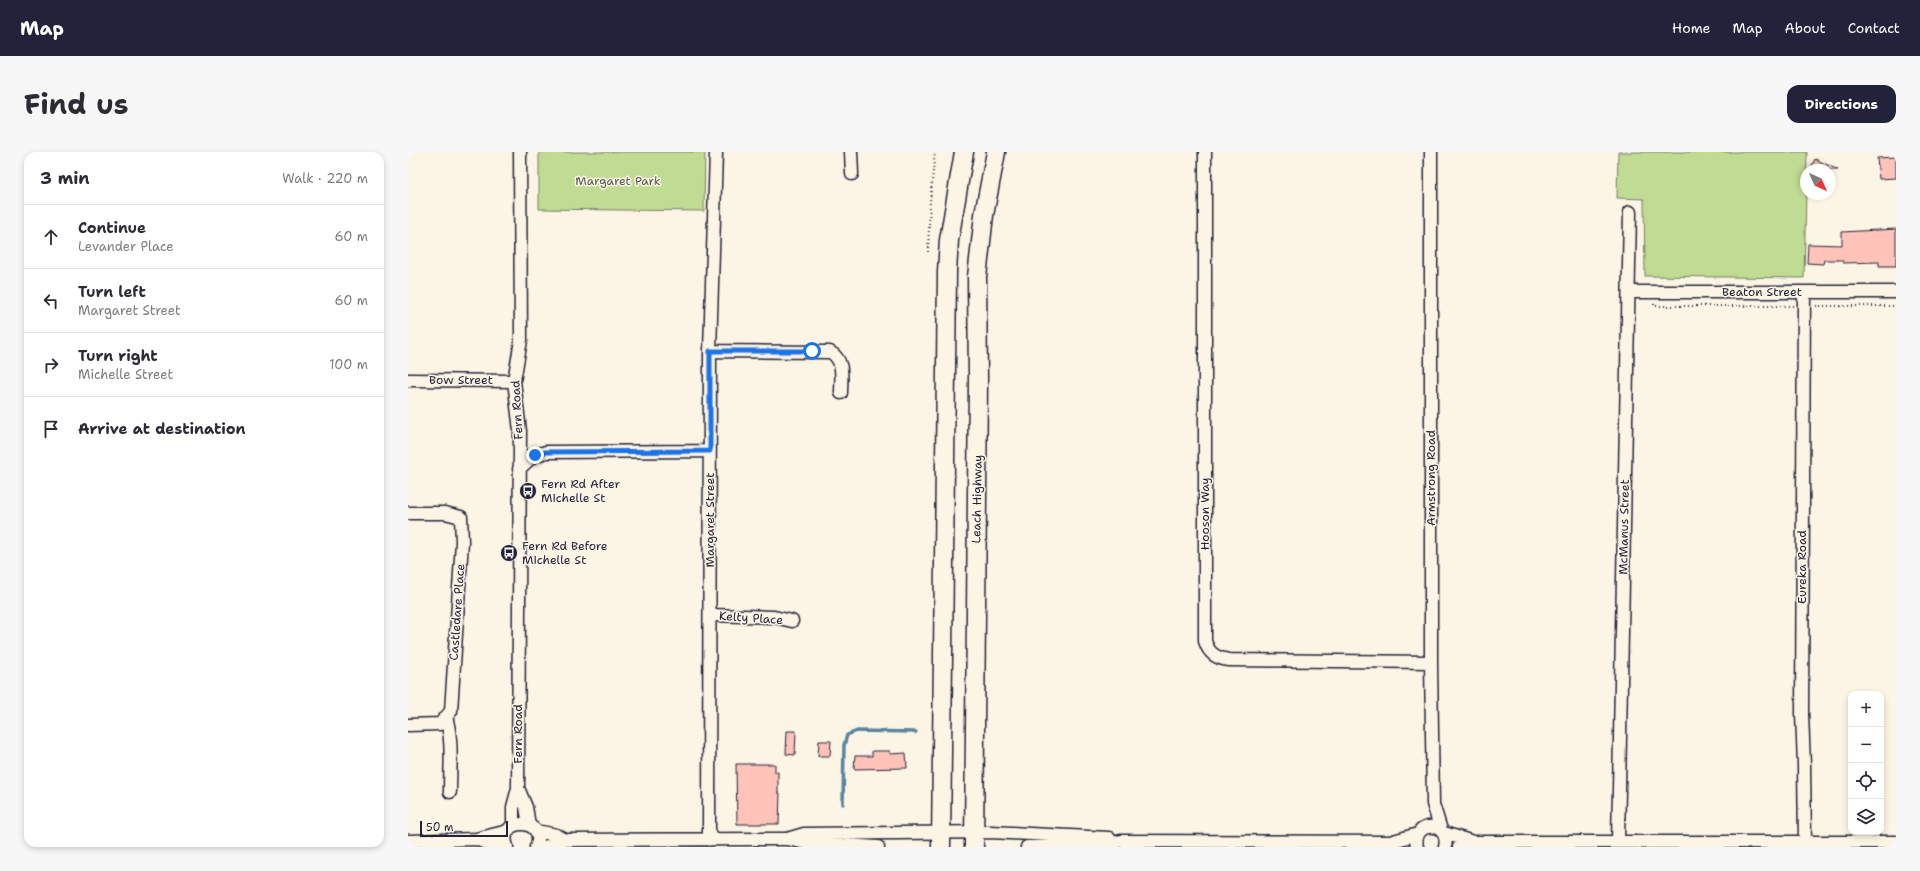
<!DOCTYPE html>
<html lang="en">
<head>
<meta charset="utf-8">
<style>
  :root { --surface:#fff; --page:#f7f7f7; --text:#2b2b33; --muted:#7c7c81; --line:#e1e1e2; --accent:#22223b }
  body { margin:0; font-family:"Shantell Sans",sans-serif; background:var(--page); color:var(--text) }
  .controls { position:absolute; right:12px; bottom:12px; display:grid; overflow:hidden; border-radius:8px; box-shadow:0 2px 6px #0003 }
  .controls button { width:36px; height:36px; display:grid; place-items:center; padding:0; border:0; border-bottom:1px solid var(--line); background:var(--surface); color:var(--text); font:20px sans-serif }
  .compass { position:absolute; left:1392px; top:12px; width:36px; height:36px; border-radius:50%; background:var(--surface); box-shadow:0 2px 6px #0003; rotate:135deg }
  .scale { position:absolute; left:12px; bottom:10px; width:88px; box-sizing:border-box; padding-left:4px; border:2px solid #22223b; border-top:0; font-size:11px; line-height:14px; white-space:nowrap; color:#22223b; -webkit-text-stroke:3px #fcf5e5; paint-order:stroke }
  .stop { position:absolute; width:12px; height:12px; margin:-9px; border:3px solid #1a73e8; border-radius:50%; background:#fff }
  .stop.end { background:#1a73e8; border-color:#fff; box-shadow:0 1px 4px #0008 }
  .list { margin:0; padding:0; list-style:none }
  h2 { display:flex; justify-content:space-between; align-items:center; height:52px; margin:0; padding:0 16px; font-size:17px }
  h2 small { font-size:13px; font-weight:400; color:var(--muted) }
  .list li { display:grid; grid-template-columns:26px 1fr auto; gap:12px; align-items:center; box-sizing:border-box; height:64px; padding:0 16px; border-top:1px solid var(--line) }
  .list b { display:block; font-size:15px; white-space:nowrap }
  .list p { margin:0; font-size:13px; white-space:nowrap; color:var(--muted) }
  .list em { font-size:13px; font-style:normal; color:var(--muted) }
  .icon { flex:none; width:22px; height:22px; fill:none; stroke:currentColor; stroke-width:2; stroke-linecap:round; stroke-linejoin:round }
  .map { position:relative; flex:none; width:1488px; height:695px; overflow:hidden; border-radius:12px }
  header { display:flex; align-items:center; gap:24px; box-sizing:border-box; height:56px; padding:0 20px; background:var(--accent); color:#fff }
  header strong { font-size:19px }
  nav { display:flex; gap:22px; margin-inline-start:auto; font-size:14px }
  .intro { display:flex; align-items:center; justify-content:space-between; box-sizing:border-box; height:96px; padding:0 24px }
  h1 { margin:0; font-size:28px }
  .button { padding:10px 18px; border-radius:12px; background:var(--accent); color:#fff; font-size:14px; font-weight:700 }
  main { display:flex; gap:24px; padding:0 24px }
  aside { flex:1; background:var(--surface); border-radius:12px; box-shadow:0 2px 6px #0003 }
  .map>svg:first-child { display:block }
  .green { fill:#c0db92; stroke:#717e66 }
  .lines { fill:none; stroke-linecap:round; stroke-linejoin:round }
  .stream { stroke:#5a849e; stroke-width:3.5 }
  .building { fill:#ffc3b9; stroke:#22223b }
  .minor-casing { stroke:#22223b; stroke-width:15 }
  .highway-casing { stroke:#22223b; stroke-width:21 }
  .path { stroke:#22223b; stroke-width:2; stroke-dasharray:1 3; stroke-linecap:butt }
  .minor { stroke:#fcf5e5; stroke-width:12 }
  .highway { stroke:#fcf5e5; stroke-width:18 }
  .route { stroke:#1a73e8; stroke-width:5 }
  .labels { text-anchor:middle; dominant-baseline:central; stroke-width:3; stroke-linejoin:round; paint-order:stroke }
  .park-label { font-size:12px; fill:#515a55; stroke:#fcf5e5 }
  .street-label { font-size:12px; fill:#22223b; stroke:#fcf5e5 }
  .poi-label { font-size:12px; fill:#22223b; stroke:#fcf5e5; text-anchor:start }
</style>
</head>
<body>
<header>
<strong>Map</strong>
<nav><a>Home</a><a>Map</a><a>About</a><a>Contact</a></nav>
</header>
<div class="intro"><h1>Find us</h1><a class="button">Directions</a></div>
<main>
<aside>
<h2>3 min<small>Walk · 220 m</small></h2>
<ul class="list">
<li><svg class="icon" aria-label="ahead" viewBox="0 0 24 24"><path d="M12 20V5M6 11l6-6 6 6"/></svg><div><b>Continue</b><p>Levander Place</p></div><em>60 m</em></li>
<li><svg class="icon" aria-label="left" viewBox="0 0 24 24"><path d="M17 20v-9H6M10 6l-5 5 5 5"/></svg><div><b>Turn left</b><p>Margaret Street</p></div><em>60 m</em></li>
<li><svg class="icon" aria-label="right" viewBox="0 0 24 24"><path d="M7 20v-9h11M14 6l5 5-5 5"/></svg><div><b>Turn right</b><p>Michelle Street</p></div><em>100 m</em></li>
<li><svg class="icon" aria-label="arrive" viewBox="0 0 24 24"><path d="M6 21V4h12l-3 4 3 4H6"/></svg><div><b>Arrive at destination</b></div></li>
</ul>
</aside>
<div class="map">
<svg width="1488" height="695" viewBox="0 0 1488 695">
  <rect width="100%" height="100%" fill="#fcf5e5"/>
  <filter id="ink" filterUnits="userSpaceOnUse"><feTurbulence type="fractalNoise" baseFrequency=".025" numOctaves="2"/><feDisplacementMap in="SourceGraphic" scale="8" xChannelSelector="R" yChannelSelector="G"/><feConvolveMatrix kernelMatrix="1 2 1 2 8 2 1 2 1" color-interpolation-filters="sRGB"/></filter>
  <g filter="url(#ink)">
    <path class="green" d="M131 0H297L296 59 131 57Z
      M1210 0H1399L1396 126 1237 124 1236 47 1209 46Z"/>
    <g class="lines">
      <path class="stream" d="M435 652 436 593 439 583 449 579 508 580"/>
    </g>
    <path class="building" d="M1488 5V26L1471 27 1469 6Z
      M1407 7 1430 18H1402Z
      M1488 77V114H1471V110L1435 111 1434 108H1416L1415 112 1399 111 1400 92 1434 93V80Z
      M379 579H388L387 603 378 602Z
      M411 589H423L422 604H410Z
      M464 599H482V602L498 601 499 616 446 617 447 604H464Z
      M328 612H367V620H370V641H372L371 672H329Z"/>
    <g class="lines">
      <g class="minor-casing">
        <path id="minor" d="M443 0 444 22
          M797 0V489C801 502 808 506 821 508L1023 510
          M1023 0V510L1025 652 1033 678
          M1221 140H1488
          M1396 140 1394 562 1396 613 1397 690
          M302 199 422 200C437 208 433 226 433 241
          M0 228 106 229
          M111 317 125 304 138 300 302 299
          M0 361H37L53 365 54 390 43 559 32 572 0 573
          M302 463 366 465 384 469
          M38 565C45 588 42 616 42 640
          M110 636 118 655 121 673
          M105 674V655L110 636 112 279 106 229 113 188 112 0
          M128 679 149 683 157 688
          M1036 681 1065 690
          M68 687 80 692 99 694
          M379 687 396 682 583 680 701 686
          M301 688 302 199 308 0
          M0 689 68 687 100 679
          M1210 690 1222 60
          M99 695C88 663 141 666 128 695
          M137 695 157 688 353 687H379L398 691 470 695
          M619 695 697 693 713 689 982 690 1010 682
          M1009 695C1003 668 1043 668 1037 695
          M1051 695 1065 690H1488"/>
      </g>
      <g class="highway-casing">
        <path id="highway" d="M533 695 539 120 541 88 556 0
          M566 695 570 228 569 125 576 63 588 0"/>
      </g>
      <path class="path" d="M520 100 522 49 527 0
        M1246 152V154H1386
        M1408 154H1488"/>
      <use href="#minor" class="minor"/>
      <use href="#highway" class="highway"/>
    </g>
  </g>
  <g class="lines" filter="url(#ink)">
    <path class="route" d="M127 303 138 300 302 299V199H404"/>
  </g>
  <defs>
    <g id="bus-disc" transform="scale(0.9)"><circle r="9.5" fill="#22223b" stroke="#fcf5e5"/><path d="M-5-6H5V4H4V6H2V4H-2V6H-4V4H-5ZM-3.5-4V0h7V-4ZM-3.5 1.2v1.5H-2V1.2ZM2 1.2v1.5H3.5V1.2Z" fill="#fff"/></g>
  </defs>
  <g fill-rule="evenodd">
    <use href="#bus-disc" x="120" y="339"/>
    <use href="#bus-disc" x="101" y="401"/>
  </g>
  <g class="labels">
    <g class="park-label">
      <text x="210" y="29">Margaret Park</text>
    </g>
    <g class="street-label">
      <text x="1354" y="140">Beaton Street</text>
      <text x="53" y="228">Bow Street</text>
      <text transform="translate(109 258) rotate(-93)">Fern Road</text>
      <text transform="translate(1023 326) rotate(-90)">Armstrong Road</text>
      <text transform="translate(569 347) rotate(-89)">Leach Highway</text>
      <text transform="translate(797 362) rotate(-90)">Hooson Way</text>
      <text transform="translate(302 368) rotate(-90)">Margaret Street</text>
      <text transform="translate(1216 375) rotate(-89)">McManus Street</text>
      <text transform="translate(1394 415) rotate(-90)">Eureka Road</text>
      <text transform="translate(49 460) rotate(-86)">Castledare Place</text>
      <text transform="translate(343 466) rotate(4)">Kelty Place</text>
      <text transform="translate(110 582) rotate(-90)">Fern Road</text>
    </g>
    <g class="poi-label">
      <text x="133" y="332">Fern Rd After<tspan x="133" dy="14">Michelle St</tspan></text>
      <text x="114" y="394">Fern Rd Before<tspan x="114" dy="14">Michelle St</tspan></text>
    </g>
  </g>
</svg>
<div class="controls">
<button>+</button>
<button>−</button>
<button><svg class="icon" aria-label="locate" viewBox="0 0 24 24"><circle cx="12" cy="12" r="6"/><path d="M12 2v4M12 18v4M2 12h4M18 12h4"/></svg></button>
<button><svg class="icon" aria-label="layers" viewBox="0 0 24 24"><path d="M12 4l9 5-9 5-9-5zM3 14l9 5 9-5"/></svg></button>
</div>
<svg class="compass" viewBox="-18 -18 36 36"><path d="M0-13l5 13h-10z" fill="#e53935"/><path d="M0 13l5-13h-10z" fill="#7c7c81"/></svg>
<div class="scale">50 m</div>
<div class="stop" style="left:404px;top:199px"></div>
<div class="stop end" style="left:127px;top:303px"></div>
</div>
</main>
</body>
</html>
